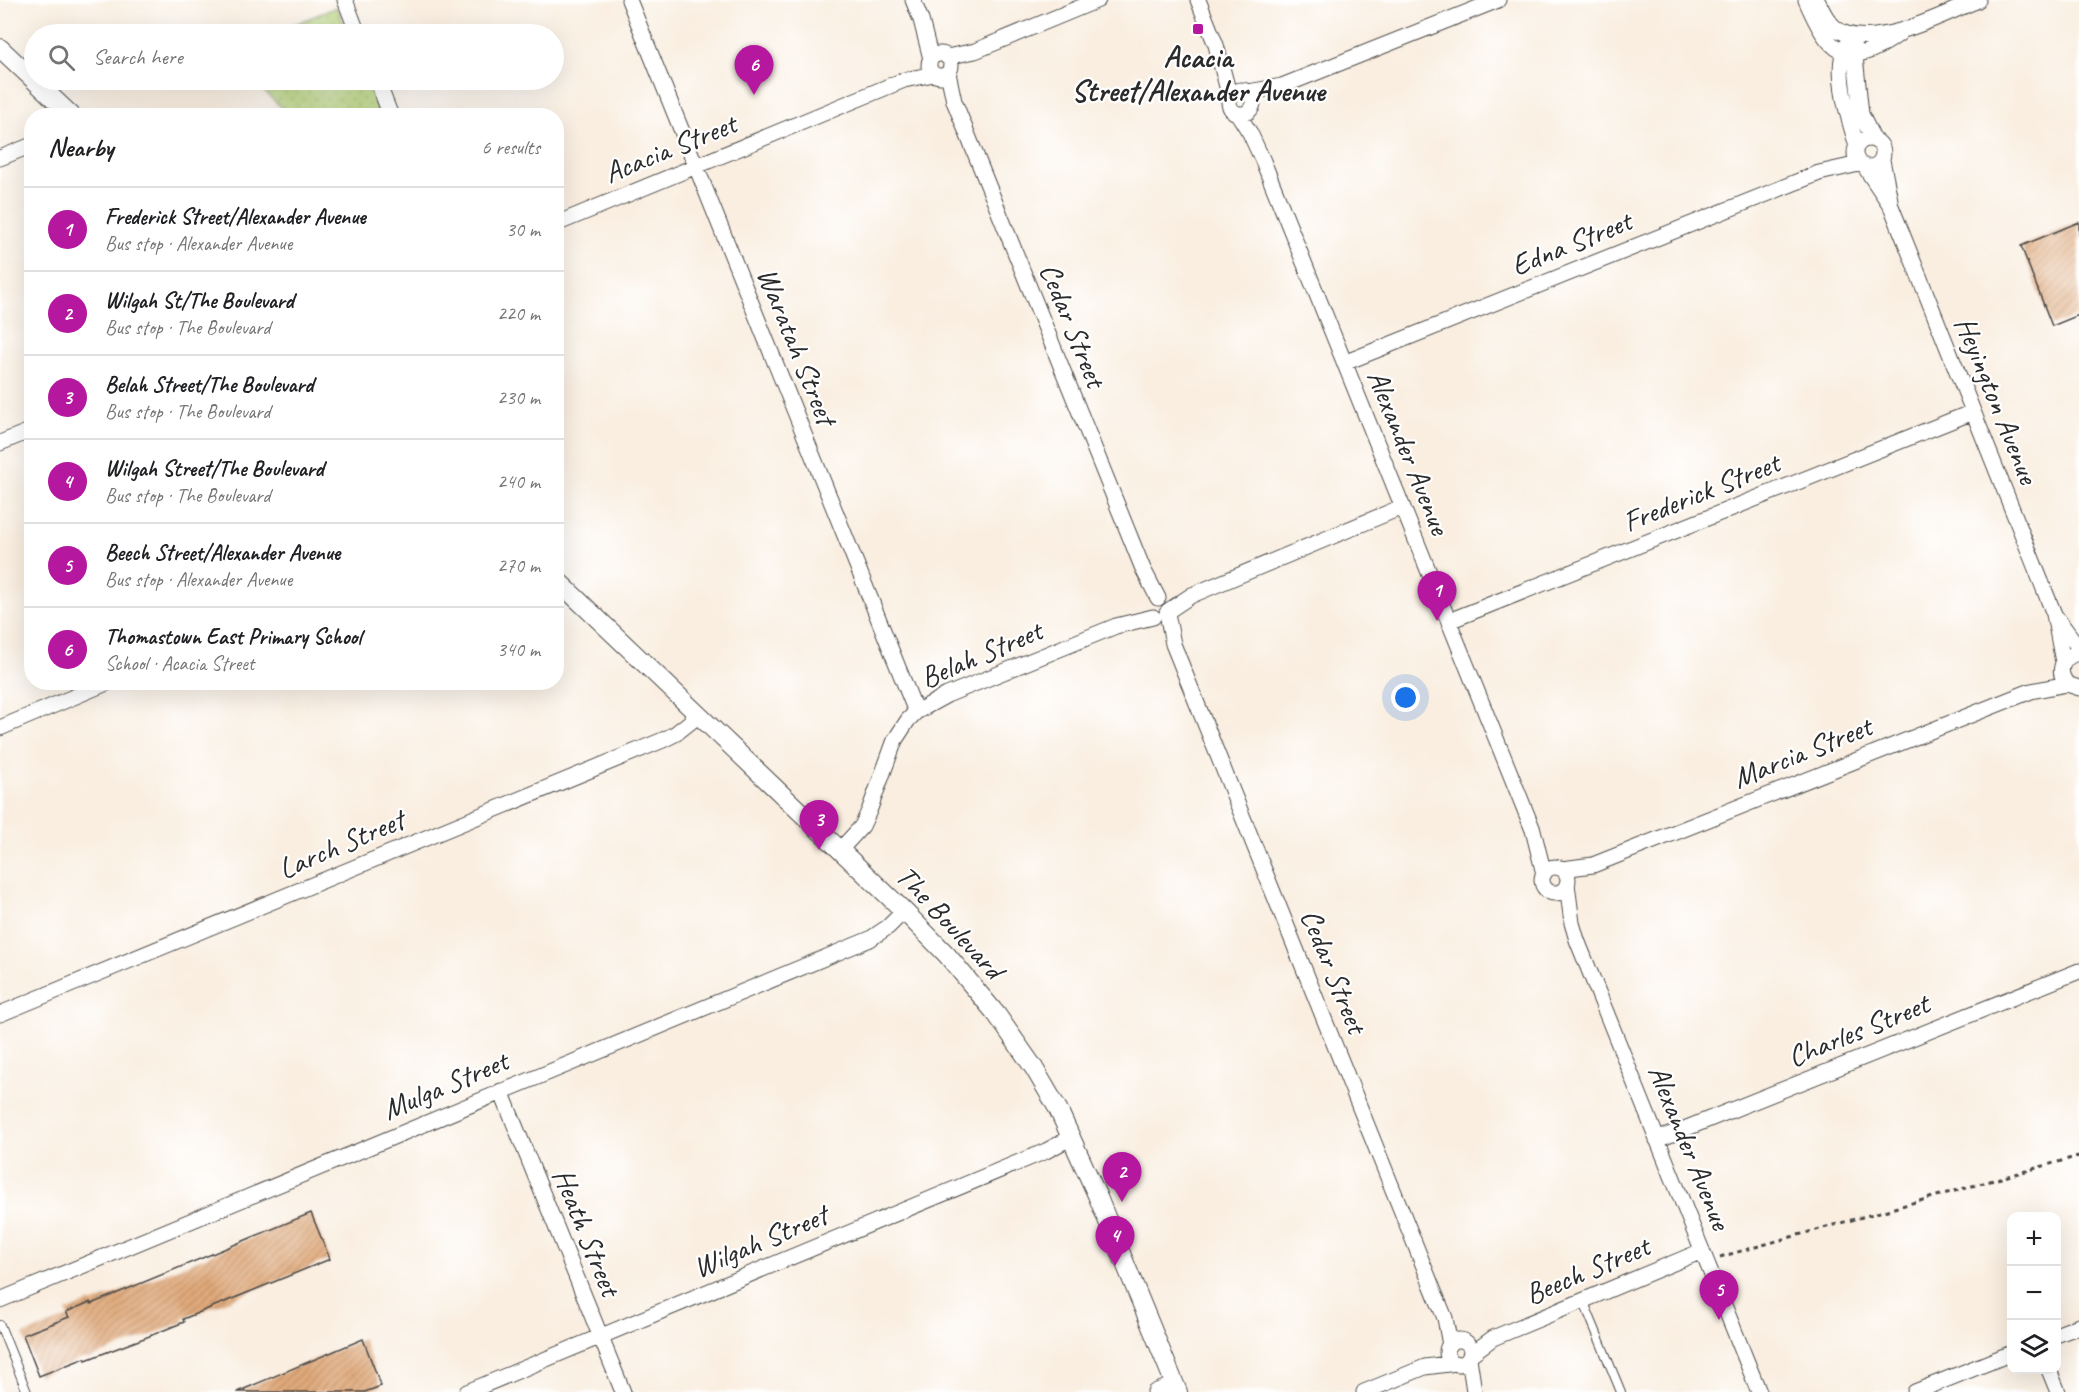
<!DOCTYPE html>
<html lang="en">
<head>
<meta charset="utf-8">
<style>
  :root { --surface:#fff; --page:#f2f2f2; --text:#202124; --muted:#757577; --line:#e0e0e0; --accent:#b5179e }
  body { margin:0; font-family:Caveat,sans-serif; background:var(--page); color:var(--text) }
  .controls { position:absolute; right:18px; bottom:18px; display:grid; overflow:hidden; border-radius:12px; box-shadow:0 6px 24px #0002 }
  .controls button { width:54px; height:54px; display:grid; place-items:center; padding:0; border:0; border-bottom:2px solid var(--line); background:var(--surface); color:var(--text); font:30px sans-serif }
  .you { position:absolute; left:1406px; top:698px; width:21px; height:21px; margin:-15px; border:4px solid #fff; border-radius:50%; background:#1a73e8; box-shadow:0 0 0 9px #1a73e833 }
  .badge { display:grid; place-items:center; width:39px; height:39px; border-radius:50%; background:var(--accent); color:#fff; font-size:20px; font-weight:700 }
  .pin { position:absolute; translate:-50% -50px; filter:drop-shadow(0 2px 3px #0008) }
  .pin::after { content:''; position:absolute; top:32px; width:21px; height:18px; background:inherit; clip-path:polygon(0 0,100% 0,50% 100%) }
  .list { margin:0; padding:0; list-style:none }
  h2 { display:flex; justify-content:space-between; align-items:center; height:78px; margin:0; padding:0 24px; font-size:26px }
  h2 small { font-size:20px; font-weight:400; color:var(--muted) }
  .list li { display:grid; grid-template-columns:39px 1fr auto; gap:18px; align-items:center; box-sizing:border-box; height:84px; padding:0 24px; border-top:2px solid var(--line) }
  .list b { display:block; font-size:22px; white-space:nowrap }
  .list p { margin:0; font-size:20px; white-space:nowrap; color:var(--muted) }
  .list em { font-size:20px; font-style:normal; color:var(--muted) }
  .icon { flex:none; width:33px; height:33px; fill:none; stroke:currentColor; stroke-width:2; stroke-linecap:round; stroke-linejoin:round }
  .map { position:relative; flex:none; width:2079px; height:1392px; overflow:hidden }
  .search { position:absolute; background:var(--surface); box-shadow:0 6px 24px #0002; left:24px; top:24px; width:540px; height:66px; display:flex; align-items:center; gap:15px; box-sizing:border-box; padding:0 21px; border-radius:33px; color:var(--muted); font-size:22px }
  .panel { position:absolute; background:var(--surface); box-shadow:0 6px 24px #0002; left:24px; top:108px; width:540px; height:582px; border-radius:24px }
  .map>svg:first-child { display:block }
  .park { fill:url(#park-dots); stroke:#707f52; stroke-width:1.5 }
  .building { fill:url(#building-hatch) }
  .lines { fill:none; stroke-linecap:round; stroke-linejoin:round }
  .service-casing { stroke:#4a4846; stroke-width:10 }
  .minor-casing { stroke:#4a4846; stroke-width:17 }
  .tertiary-casing { stroke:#4a4846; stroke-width:20 }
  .path { stroke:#4a4846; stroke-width:3; stroke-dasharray:4.5 4.5; stroke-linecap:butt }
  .service { stroke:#fff; stroke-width:8 }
  .minor { stroke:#fff; stroke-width:15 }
  .tertiary { stroke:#fff; stroke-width:18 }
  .poi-dot { fill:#b5179e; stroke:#fff; stroke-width:2 }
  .labels { text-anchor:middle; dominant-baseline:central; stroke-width:4.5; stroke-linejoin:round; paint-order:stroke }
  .poi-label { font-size:30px; font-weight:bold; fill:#2b2b2b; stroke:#fff }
  .street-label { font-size:30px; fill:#2b2b2b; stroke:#fff }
</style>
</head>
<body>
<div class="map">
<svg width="2079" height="1392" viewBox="0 0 2079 1392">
  <defs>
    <pattern id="park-dots" width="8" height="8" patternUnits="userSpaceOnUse" patternTransform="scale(1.5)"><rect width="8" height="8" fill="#b6d379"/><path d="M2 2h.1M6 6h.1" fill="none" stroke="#9db569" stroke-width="1.8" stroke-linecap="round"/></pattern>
    <pattern id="building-hatch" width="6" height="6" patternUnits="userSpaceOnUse" patternTransform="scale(1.5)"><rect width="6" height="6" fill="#e1aa7b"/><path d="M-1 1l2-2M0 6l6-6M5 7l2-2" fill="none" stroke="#b78b65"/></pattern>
  </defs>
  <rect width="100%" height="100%" fill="#fff"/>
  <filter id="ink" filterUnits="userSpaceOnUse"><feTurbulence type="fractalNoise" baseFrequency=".0167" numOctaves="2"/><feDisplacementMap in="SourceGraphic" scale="12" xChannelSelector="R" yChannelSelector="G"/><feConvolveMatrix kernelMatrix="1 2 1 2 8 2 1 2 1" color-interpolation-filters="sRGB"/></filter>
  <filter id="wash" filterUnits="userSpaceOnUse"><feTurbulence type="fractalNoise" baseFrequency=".008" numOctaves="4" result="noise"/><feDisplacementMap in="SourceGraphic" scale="24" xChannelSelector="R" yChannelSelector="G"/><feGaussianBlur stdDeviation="1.35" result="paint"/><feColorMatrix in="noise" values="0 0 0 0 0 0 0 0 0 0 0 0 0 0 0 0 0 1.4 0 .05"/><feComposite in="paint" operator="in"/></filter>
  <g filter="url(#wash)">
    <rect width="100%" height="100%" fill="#f9eee0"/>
    <path class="park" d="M337 7 348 34H271Z
      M252 80H366L380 115H290Z"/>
    <g id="blocks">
      <path class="building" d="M2079 222V315L2052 326 2021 246Z
        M311 1213 330 1259 183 1319 184 1322 147 1337 86 1360 85 1358 39 1376 23 1335 69 1317 66 1312 90 1302 91 1304Z
        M363 1339 381 1386 365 1392H237Z"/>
    </g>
  </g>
  <g filter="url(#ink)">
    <use href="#blocks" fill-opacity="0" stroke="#4a4846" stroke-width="1.5"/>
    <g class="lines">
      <g class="service-casing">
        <path id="service" d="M1583 1300 1621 1392
          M0 1325 27 1392"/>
      </g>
      <g class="minor-casing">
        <path id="minor" d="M345 0 358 34
          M629 0 916 712
          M913 0 921 20 931 59
          M1198 0 1216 45 1230 98
          M1806 0C1828 51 1846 73 1899 34
          M1817 0C1823 12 1829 26 1842 32 1879 49 1943 14 1978 0
          M1846 46C1833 71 1849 120 1857 146
          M1854 47 1861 114 1873 139
          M929 65a11 11 0 1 1 22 0a11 11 0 1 1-22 0Z
          M947 57 975 51 1098 0
          M948 73 954 101 1143 569 1158 598
          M377 80 391 116
          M1229 102a12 12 0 1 1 24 0a12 12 0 1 1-24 0Z
          M1248 92 1282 86 1498 0
          M1238 114 1250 133 1263 161 1533 830 1544 874
          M1855 153a14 14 0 1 1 28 0a14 14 0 1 1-28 0Z
          M0 158 32 145
          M1882 160 1890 200
          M1865 167 1891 206 2054 614 2063 662
          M556 224 904 80 934 74
          M1344 363 1819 173 1859 164
          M0 443 32 430
          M1168 611 1192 595 1402 507
          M1167 613 1173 644 1435 1294 1445 1318 1450 1345
          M2056 617 2079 648
          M1449 621 1973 412
          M2079 653C2062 656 2056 671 2067 684L2079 688
          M0 728 109 682
          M840 850 862 826 869 811 895 740 908 720 916 712 947 695 1116 626 1153 617
          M1542 880a13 13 0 1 1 26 0a13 13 0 1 1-26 0Z
          M1562 869 1593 865 2031 691 2067 684
          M1567 884 1572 923 1577 940 1759 1392
          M0 1014 663 740 675 734 699 715
          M501 1091 623 1392
          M1657 1140 2079 971
          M0 1300 870 939 888 927 904 911
          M2056 1335 2079 1326
          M1447 1352a12 12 0 1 1 24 0a12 12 0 1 1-24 0Z
          M1470 1355 1493 1338 1702 1251
          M1469 1358 1474 1391
          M2049 1370 2058 1392
          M467 1392 1046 1151 1072 1137
          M1155 1392 1174 1384
          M1364 1392 1425 1367 1456 1363
          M1915 1392 2012 1353"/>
      </g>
      <g class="tertiary-casing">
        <path id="tertiary" d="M0 48 72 116
          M556 579 904 911 947 955 997 1015 1034 1068 1058 1109 1097 1195 1178 1392"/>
      </g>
      <path class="path" d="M1720 1257 2079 1156"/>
      <use href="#service" class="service"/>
      <use href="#minor" class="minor"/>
      <use href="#tertiary" class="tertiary"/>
    </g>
  </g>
  <rect class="poi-dot" x="1192" y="23" width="12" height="12" rx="3"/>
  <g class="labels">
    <g class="poi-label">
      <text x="1198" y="57">Acacia<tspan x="1198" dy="34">Street/Alexander Avenue</tspan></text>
    </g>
    <g class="street-label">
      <text transform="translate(670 148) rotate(-22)">Acacia Street</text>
      <text transform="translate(1571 243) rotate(-22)">Edna Street</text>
      <text transform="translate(1073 325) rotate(68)">Cedar Street</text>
      <text transform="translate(797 346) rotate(68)">Waratah Street</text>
      <text transform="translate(1997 400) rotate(68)">Heyington Avenue</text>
      <text transform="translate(1409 452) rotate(68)">Alexander Avenue</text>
      <text transform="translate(1701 492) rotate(-22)">Frederick Street</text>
      <text transform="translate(981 654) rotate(-23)">Belah Street</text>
      <text transform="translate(1802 752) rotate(-22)">Marcia Street</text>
      <text transform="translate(341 844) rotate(-23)">Larch Street</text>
      <text transform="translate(950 922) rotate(47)">The Boulevard</text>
      <text transform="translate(1334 971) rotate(68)">Cedar Street</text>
      <text transform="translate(1858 1030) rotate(-22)">Charles Street</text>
      <text transform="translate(445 1085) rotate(-23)">Mulga Street</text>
      <text transform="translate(1690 1147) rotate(68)">Alexander Avenue</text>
      <text transform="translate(587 1232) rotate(68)">Heath Street</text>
      <text transform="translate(760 1241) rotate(-23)">Wilgah Street</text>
      <text transform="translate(1587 1270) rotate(-23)">Beech Street</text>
    </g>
  </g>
</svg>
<div class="controls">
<button>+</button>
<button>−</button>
<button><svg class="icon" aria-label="layers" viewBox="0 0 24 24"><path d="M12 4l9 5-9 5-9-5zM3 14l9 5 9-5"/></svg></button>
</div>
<div class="you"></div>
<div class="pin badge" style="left:1437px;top:621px">1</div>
<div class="pin badge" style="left:1122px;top:1202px">2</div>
<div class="pin badge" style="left:819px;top:850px">3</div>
<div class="pin badge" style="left:1115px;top:1266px">4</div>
<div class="pin badge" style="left:1719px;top:1320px">5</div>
<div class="pin badge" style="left:754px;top:95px">6</div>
<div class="search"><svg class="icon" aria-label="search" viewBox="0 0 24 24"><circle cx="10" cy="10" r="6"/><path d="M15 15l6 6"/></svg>Search here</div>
<section class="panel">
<h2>Nearby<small>6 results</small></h2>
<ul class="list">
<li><span class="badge">1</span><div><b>Frederick Street/Alexander Avenue</b><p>Bus stop · Alexander Avenue</p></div><em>30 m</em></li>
<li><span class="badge">2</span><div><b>Wilgah St/The Boulevard</b><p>Bus stop · The Boulevard</p></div><em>220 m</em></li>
<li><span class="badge">3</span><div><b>Belah Street/The Boulevard</b><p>Bus stop · The Boulevard</p></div><em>230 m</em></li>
<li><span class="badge">4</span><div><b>Wilgah Street/The Boulevard</b><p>Bus stop · The Boulevard</p></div><em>240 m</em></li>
<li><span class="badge">5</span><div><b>Beech Street/Alexander Avenue</b><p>Bus stop · Alexander Avenue</p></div><em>270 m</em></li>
<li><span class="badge">6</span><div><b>Thomastown East Primary School</b><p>School · Acacia Street</p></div><em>340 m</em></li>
</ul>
</section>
</div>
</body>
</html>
